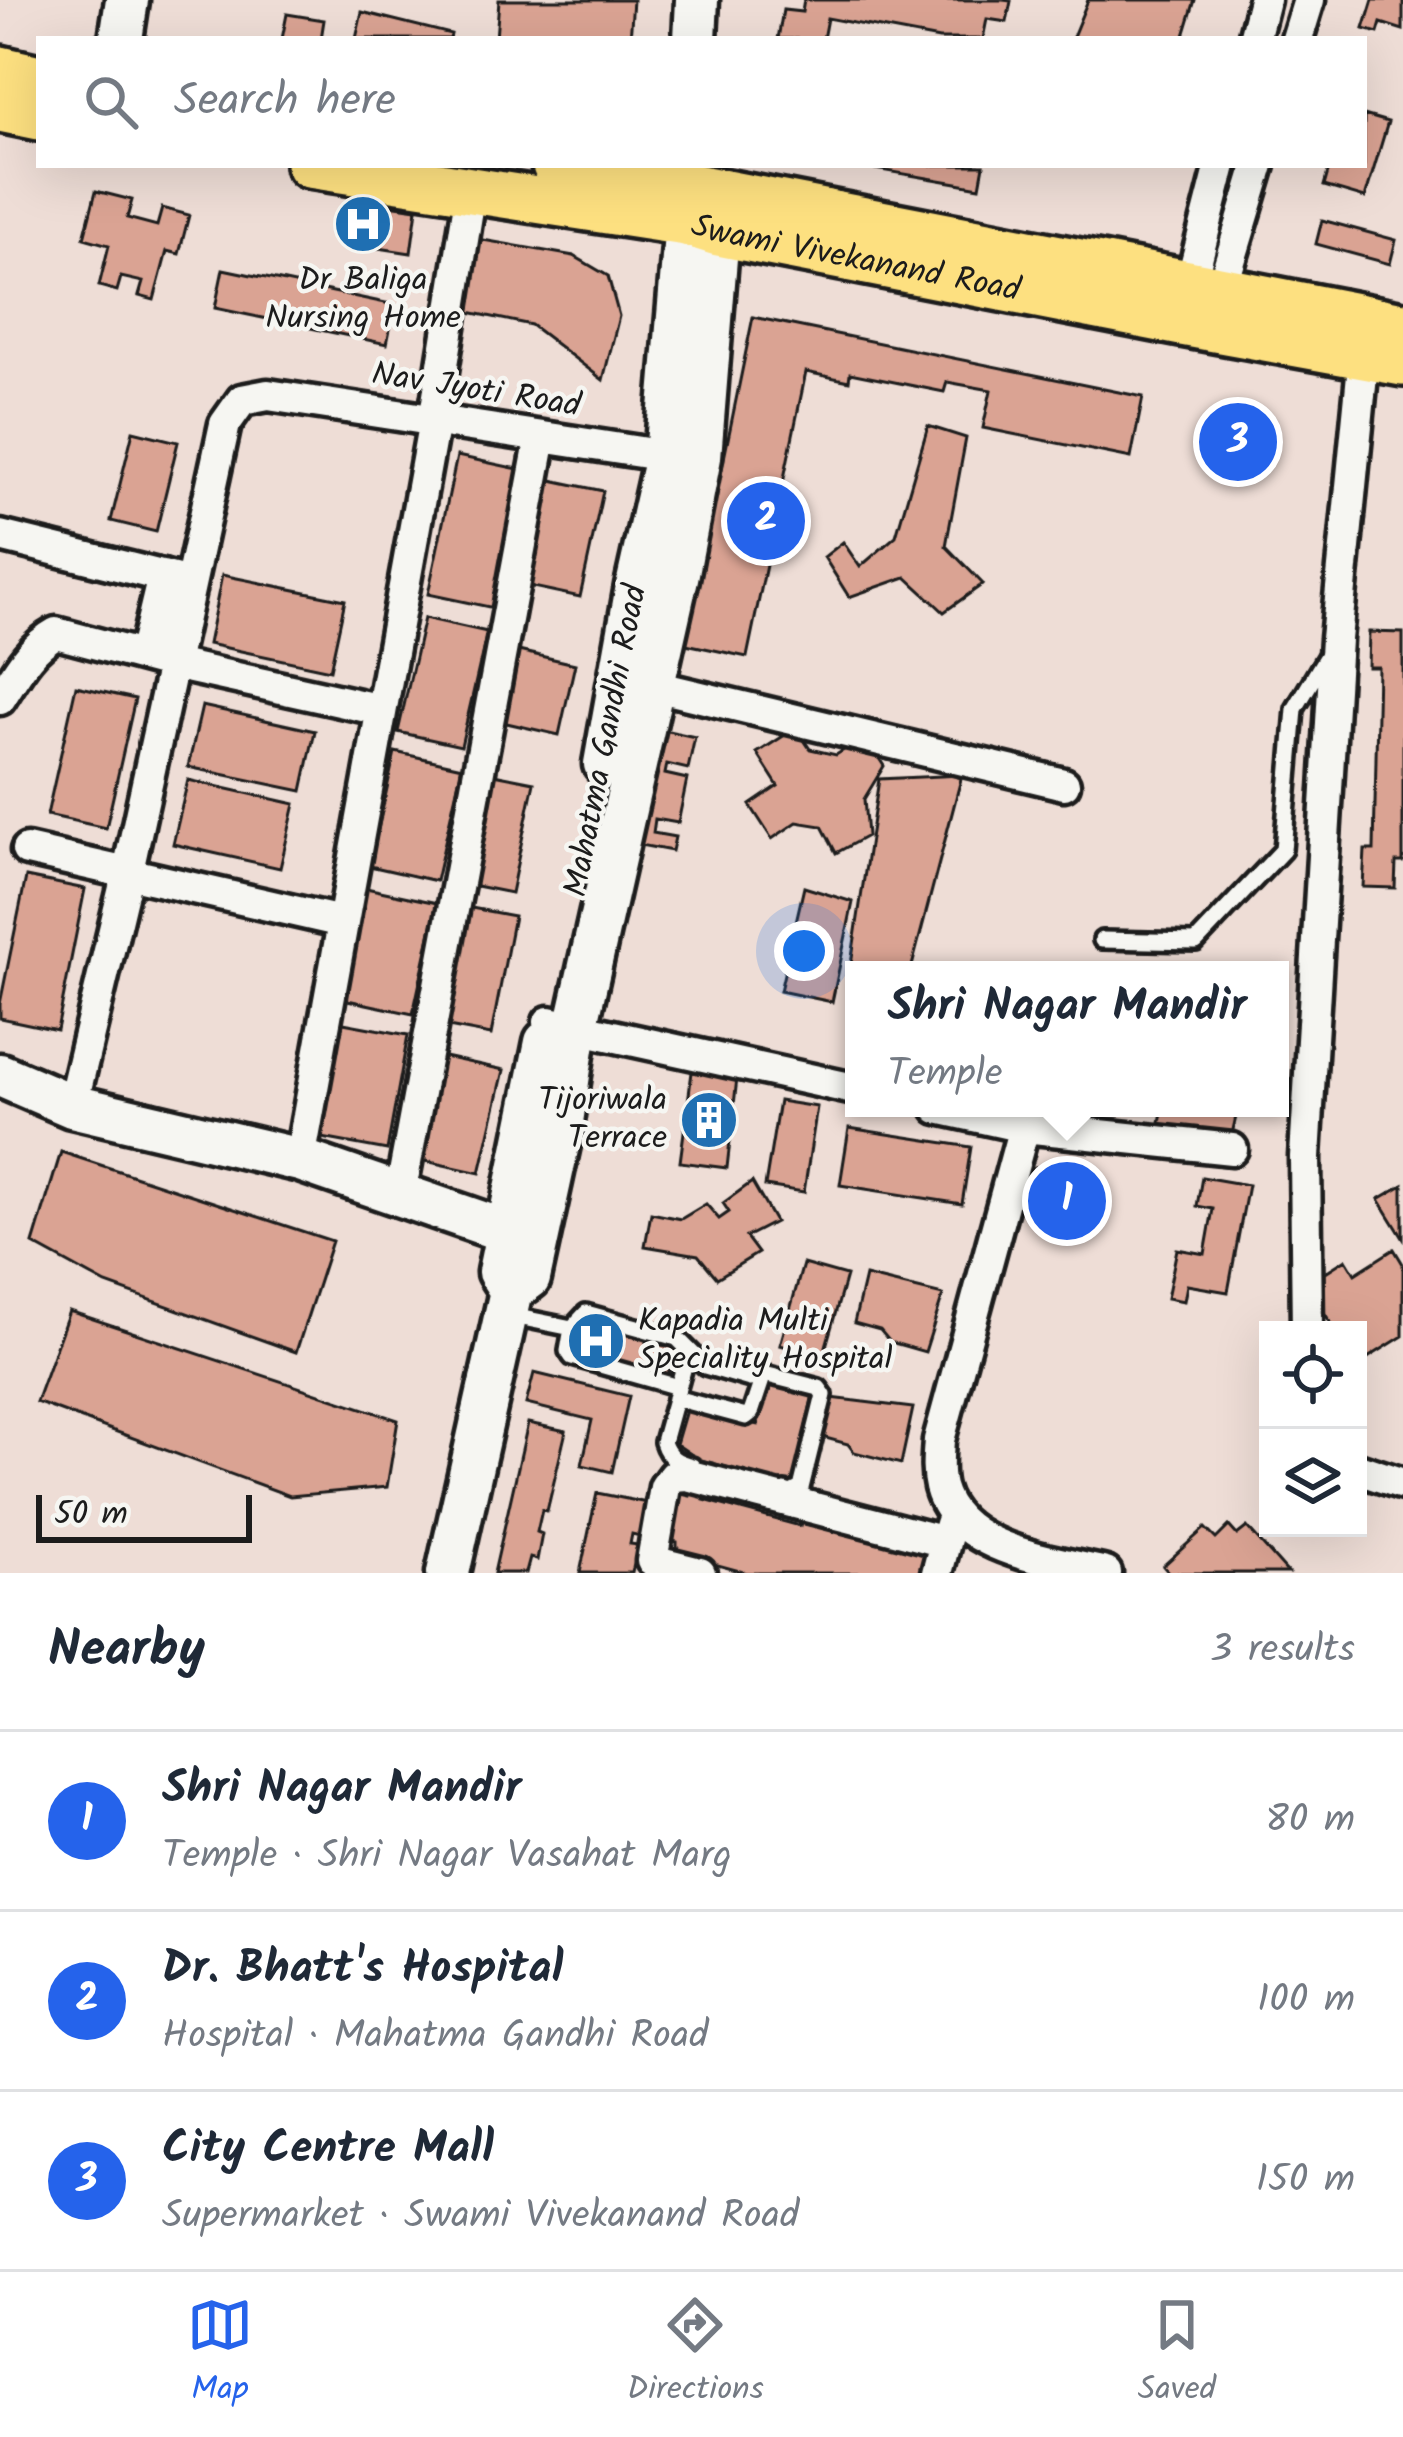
<!DOCTYPE html>
<html lang="en">
<head>
<meta charset="utf-8">
<style>
  :root { --surface:#fff; --page:#f2f2f3; --text:#1f2937; --muted:#747a83; --line:#e0e1e3; --accent:#2563eb }
  body { margin:0; font-family:Kalam,sans-serif; background:var(--page); color:var(--text) }
  .controls { position:absolute; right:36px; bottom:36px; display:grid; overflow:hidden; border-radius:0px; box-shadow:0 12px 48px #0002 }
  .controls button { width:108px; height:108px; display:grid; place-items:center; padding:0; border:0; border-bottom:3px solid var(--line); background:var(--surface); color:var(--text); font:60px sans-serif }
  .scale { position:absolute; left:36px; bottom:30px; width:216px; box-sizing:border-box; padding-left:12px; border:6px solid #1c1c1c; border-top:0; font-size:33px; line-height:42px; white-space:nowrap; color:#1c1c1c; -webkit-text-stroke:9px #f6f6f2; paint-order:stroke }
  .you { position:absolute; left:804px; top:951px; width:42px; height:42px; margin:-30px; border:9px solid #fff; border-radius:50%; background:#1a73e8; box-shadow:0 0 0 18px #1a73e833 }
  .badge { display:grid; place-items:center; width:78px; height:78px; border-radius:50%; background:var(--accent); color:#fff; font-size:39px; font-weight:700 }
  .pin { position:absolute; translate:-50% -50%; border:6px solid #fff; box-shadow:0 3px 12px #0006 }
  .popup { position:absolute; left:845px; top:961px; width:444px; height:156px; box-sizing:border-box; display:grid; place-content:center; border-radius:0px; background:var(--surface); filter:drop-shadow(0 3px 9px #0005); font-size:39px; white-space:nowrap; color:var(--muted) }
  .popup b { font-size:45px; color:var(--text) }
  .popup::after { content:''; position:absolute; left:50%; top:100%; margin-left:-24px; border:24px solid transparent; border-top-color:var(--surface) }
  .list { margin:0; padding:0; list-style:none }
  h2 { display:flex; justify-content:space-between; align-items:center; height:156px; margin:0; padding:0 48px; font-size:51px }
  h2 small { font-size:39px; font-weight:400; color:var(--muted) }
  .list li { display:grid; grid-template-columns:78px 1fr auto; gap:36px; align-items:center; box-sizing:border-box; height:180px; padding:0 48px; border-top:3px solid var(--line) }
  .list b { display:block; font-size:45px; white-space:nowrap }
  .list p { margin:0; font-size:39px; white-space:nowrap; color:var(--muted) }
  .list em { font-size:39px; font-style:normal; color:var(--muted) }
  .icon { flex:none; width:66px; height:66px; fill:none; stroke:currentColor; stroke-width:2; stroke-linecap:round; stroke-linejoin:round }
  .map { position:relative; flex:none; width:1403px; height:1573px; overflow:hidden }
  .search { position:absolute; background:var(--surface); box-shadow:0 12px 48px #0002; left:36px; right:36px; top:36px; height:132px; display:flex; align-items:center; gap:30px; box-sizing:border-box; padding:0 42px; border-radius:0px; color:var(--muted); font-size:45px }
  .sheet { height:696px; background:var(--surface) }
  nav { display:flex; justify-content:space-around; align-items:center; box-sizing:border-box; height:168px; border-top:3px solid var(--line); background:var(--surface); font-size:33px; color:var(--muted) }
  nav a { display:grid; justify-items:center; gap:6px }
  nav .on { color:var(--accent) }
  .map>svg:first-child { display:block }
  .building { fill:#daa393; stroke:#1c1c1c; stroke-width:3 }
  .lines { fill:none; stroke-linecap:round; stroke-linejoin:round }
  .lane-casing { stroke:#1c1c1c; stroke-width:24 }
  .street-casing { stroke:#1c1c1c; stroke-width:39 }
  .secondary-casing { stroke:#1c1c1c; stroke-width:51 }
  .primary-casing { stroke:#1c1c1c; stroke-width:54 }
  .lane { stroke:#f6f6f2; stroke-width:15 }
  .street { stroke:#f6f6f2; stroke-width:30 }
  .secondary { stroke:#f6f6f2; stroke-width:42 }
  .primary { stroke:#fde080; stroke-width:45 }
  .labels { text-anchor:middle; dominant-baseline:central; stroke-width:9; stroke-linejoin:round; paint-order:stroke }
  .street-label { font-size:33px; fill:#1c1c1c; stroke:#f6f6f2 }
  .poi-label { font-size:33px; fill:#1c1c1c; stroke:#f6f6f2 }
</style>
</head>
<body>
<div class="map">
<svg width="1403" height="1573" viewBox="0 0 1403 1573">
  <rect width="100%" height="100%" fill="#eeddd6"/>
  <filter id="ink" filterUnits="userSpaceOnUse"><feTurbulence type="fractalNoise" baseFrequency=".00833" numOctaves="2"/><feDisplacementMap in="SourceGraphic" scale="24" xChannelSelector="R" yChannelSelector="G"/><feConvolveMatrix kernelMatrix="1 2 1 2 8 2 1 2 1" color-interpolation-filters="sRGB"/></filter>
  <g filter="url(#ink)">
    <path class="building" d="M499 0H633L630 39H496Z
      M804 0H1003L1011 1 1007 22 987 19 983 39H939L827 18 823 39H778L783 10 802 12Z
      M1088 0H1195L1183 39H1072Z
      M1373 0H1403V30L1381 23 1378 33 1364 29Z
      M362 12 451 34 450 39H356Z
      M287 14 324 20 321 39H282Z
      M1364 115 1388 122 1365 198 1324 186 1330 165H1364Z
      M852 165H984L980 187Z
      M96 191 132 200 127 218 157 226 162 208 189 215 179 254 167 251 154 300 139 296 143 282 121 277 117 291 99 286 109 245 84 238Z
      M353 200 417 209 411 253 346 243Z
      M1322 220 1396 240 1390 264 1316 244Z
      M477 239 574 256 608 276 619 316 603 380 531 325 464 311Z
      M223 269 395 305 387 344 215 308Z
      M753 317 1143 397 1131 458 983 428 991 390 947 382 944 392 850 373 849 381 806 372 747 657 686 644Z
      M928 426 966 438 946 546 983 584 944 612 906 577 849 597 824 557 843 542 860 567 896 536Z
      M133 431 178 442 156 532 111 521Z
      M457 456 523 470 494 608 428 594Z
      M542 478 603 491 580 597 519 584Z
      M222 575 345 600 330 670 208 644Z
      M424 618 487 632 461 746 398 732Z
      M1369 632 1403 633V862H1396L1395 888 1363 887 1365 850H1374L1378 667H1368Z
      M514 650 575 664 559 735 498 721Z
      M76 686 135 699 106 828 47 815Z
      M202 706 315 731 302 791 188 767Z
      M796 728 810 749 836 755 865 737 884 766 864 799 867 836 836 853 822 826 797 822 772 839 750 805 778 786 757 753Z
      M659 729 695 737 688 769 667 764 665 774 687 779 678 823 655 819 653 833 675 837 672 851 635 844Z
      M395 752 462 767 436 881 370 866Z
      M484 772 534 782 511 893 461 883Z
      M962 775 911 970H889L851 964 879 779Z
      M188 780 295 804 280 868 173 844Z
      M26 877 85 889 57 1030 0 1018V1004Z
      M804 887 853 902 832 1002 780 991Z
      M366 888 437 903 413 1014 343 999Z
      M466 907 514 916 491 1035 443 1026Z
      M338 1022 408 1035 387 1150 317 1137Z
      M435 1055 504 1070 480 1173 412 1158Z
      M692 1072 737 1078 727 1168 680 1162Z
      M779 1101 817 1107 804 1192 765 1186Z
      M1163 1108H1238L1229 1147 1158 1131Z
      M849 1128 971 1147 962 1204 840 1185Z
      M61 1152 332 1241 296 1352 106 1284 33 1244Z
      M1036 1167 1105 1184 1092 1228 1031 1218Z
      M1202 1177 1248 1185 1228 1292 1187 1285 1184 1301 1167 1298 1177 1249 1205 1254 1213 1209 1197 1206Z
      M752 1182 775 1222 746 1237 758 1253 717 1278 698 1255 645 1246 651 1213 681 1219 706 1204 719 1219 729 1212 723 1203Z
      M1403 1185V1238L1379 1199Z
      M1394 1249 1403 1264V1336L1358 1364V1330H1335L1307 1284 1346 1259 1355 1274Z
      M803 1264 846 1276 823 1357 780 1345Z
      M865 1276 943 1295 925 1352 890 1342 880 1330 854 1323Z
      M69 1311 398 1420 387 1487 290 1496 36 1402Z
      M585 1321 628 1333 629 1327 648 1333 646 1342 677 1348 667 1376 576 1351Z
      M534 1373 629 1396 612 1472 582 1465 592 1420 526 1404Z
      M766 1382 813 1394 793 1486 698 1459 676 1444 686 1410 758 1425 760 1396Z
      M831 1398 913 1408 901 1464 854 1452 848 1444 818 1436Z
      M528 1423 566 1431 547 1511 542 1510 537 1532 542 1534 537 1560 530 1558 526 1573H494Z
      M597 1493 647 1503 640 1536 632 1534 630 1544 638 1545 632 1573H580Z
      M691 1493 705 1497 704 1500 800 1526 801 1523 819 1527 821 1518 930 1548 923 1573H747L677 1554V1542L663 1539 675 1496 680 1497 681 1494 690 1496Z
      M1229 1526 1237 1535 1247 1527 1288 1573H1169L1163 1566 1205 1528 1216 1539Z"/>
    <g class="lines">
      <g class="lane-casing">
        <path id="lane" d="M1102 940 1196 942 1283 850 1295 709 1329 652
          M508 1315 572 1328 586 1313 677 1338 705 1366 750 1379
          M572 1328 568 1351 572 1357 678 1387
          M688 1352 663 1442C668 1458 677 1462 692 1466
          M675 1398 746 1417 751 1413 763 1377 768 1375 819 1388 824 1395 801 1488 791 1493 785 1491"/>
      </g>
      <g class="street-casing">
        <path id="street" d="M1254 39 1264 0
          M1297 39 1309 0
          M1190 286 1221 165
          M1221 291 1259 165
          M0 536 190 583
          M144 656 163 576
          M638 682 1064 784
          M0 699C16 674 29 648 56 633L173 664 381 710
          M27 850 342 922
          M549 1022 854 1089
          M72 1106 128 871 225 424 242 400 268 395 666 456H684
          M938 1108 1024 1127 1232 1149
          M1024 1127 939 1440C938 1456 936 1471 940 1487 957 1551 1051 1560 1106 1573
          M300 1160 434 421 471 190
          M400 1195 541 437
          M1307 1330 1305 1157 1336 639 1364 354
          M1358 1469 1403 1484
          M700 1573 652 1561 665 1487 673 1476 687 1475 945 1542
          M937 1573 950 1524"/>
      </g>
      <g class="secondary-casing">
        <path id="secondary" d="M121 39 127 0
          M695 39 697 0
          M605 764 637 586 666 456 686 223 682 192
          M0 1075 72 1106 300 1160 508 1232 535 1239
          M511 1291 499 1272 546 1042
          M448 1573 511 1291 529 1278 560 1135 576 1028 677 578 700 457 718 233 717 197"/>
      </g>
      <g class="primary-casing">
        <g id="primary">
          <path d="M0 69 39 78"/>
          <path d="M0 109 39 117"/>
          <path id="s1" d="M309 165 686 223 718 233 1181 323 1403 363"/>
          <path d="M555 165 680 184 1403 325"/>
        </g>
      </g>
      <use href="#lane" class="lane"/>
      <use href="#street" class="street"/>
      <use href="#secondary" class="secondary"/>
      <use href="#primary" class="primary"/>
    </g>
  </g>
  <defs>
    <g id="hospital-disc" transform="scale(3)"><circle r="9.5" fill="#1f6fb2" stroke="#f6f6f2"/><path d="M-5-5h3v3.5h4V-5h3V5h-3V1.5h-4V5h-3Z" fill="#fff"/></g>
    <g id="building-disc" transform="scale(3)"><circle r="9.5" fill="#1f6fb2" stroke="#f6f6f2"/><path d="M-4-6H4V6H1V3H-1V6H-4ZM-2.5-4.3h1.7v1.8h-1.7ZM.8-4.3h1.7v1.8H.8ZM-2.5-1h1.7V.8h-1.7ZM.8-1h1.7V.8H.8Z" fill="#fff"/></g>
  </defs>
  <g fill-rule="evenodd">
    <use href="#hospital-disc" x="363" y="224"/>
    <use href="#building-disc" x="709" y="1120"/>
    <use href="#hospital-disc" x="596" y="1341"/>
  </g>
  <g class="labels">
    <g class="street-label">
      <text stroke="none"><textPath href="#s1" startOffset="555">Swami Vivekanand Road</textPath></text>
      <text transform="translate(476 391) rotate(9)">Nav Jyoti Road</text>
      <text transform="translate(607 741) rotate(-79)">Mahatma Gandhi Road</text>
    </g>
    <g class="poi-label">
      <text x="363" y="281">Dr Baliga<tspan x="363" dy="38">Nursing Home</tspan></text>
      <text x="667" y="1101" text-anchor="end">Tijoriwala<tspan x="667" dy="38">Terrace</tspan></text>
      <text x="638" y="1322" text-anchor="start">Kapadia Multi<tspan x="638" dy="38">Speciality Hospital</tspan></text>
    </g>
  </g>
</svg>
<div class="controls">
<button><svg class="icon" aria-label="locate" viewBox="0 0 24 24"><circle cx="12" cy="12" r="6"/><path d="M12 2v4M12 18v4M2 12h4M18 12h4"/></svg></button>
<button><svg class="icon" aria-label="layers" viewBox="0 0 24 24"><path d="M12 4l9 5-9 5-9-5zM3 14l9 5 9-5"/></svg></button>
</div>
<div class="scale">50 m</div>
<div class="you"></div>
<div class="pin badge" style="left:1067px;top:1201px">1</div>
<div class="popup"><b>Shri Nagar Mandir</b>Temple</div>
<div class="pin badge" style="left:766px;top:521px">2</div>
<div class="pin badge" style="left:1238px;top:442px">3</div>
<div class="search"><svg class="icon" aria-label="search" viewBox="0 0 24 24"><circle cx="10" cy="10" r="6"/><path d="M15 15l6 6"/></svg>Search here</div>
</div>
<section class="sheet">
<h2>Nearby<small>3 results</small></h2>
<ul class="list">
<li><span class="badge">1</span><div><b>Shri Nagar Mandir</b><p>Temple · Shri Nagar Vasahat Marg</p></div><em>80 m</em></li>
<li><span class="badge">2</span><div><b>Dr. Bhatt's Hospital</b><p>Hospital · Mahatma Gandhi Road</p></div><em>100 m</em></li>
<li><span class="badge">3</span><div><b>City Centre Mall</b><p>Supermarket · Swami Vivekanand Road</p></div><em>150 m</em></li>
</ul>
</section>
<nav>
<a class="on"><svg class="icon" aria-label="map" viewBox="0 0 24 24"><path d="M3 6l6-2 6 2 6-2v14l-6 2-6-2-6 2zM9 4v14M15 6v14"/></svg>Map</a>
<a><svg class="icon" aria-label="directions" viewBox="0 0 24 24"><path d="M12 3l9 9-9 9-9-9zM9 14v-3h6M13 9l2 2-2 2"/></svg>Directions</a>
<a><svg class="icon" aria-label="saved" viewBox="0 0 24 24"><path d="M7 4h10v16l-5-4-5 4z"/></svg>Saved</a>
</nav>
</body>
</html>
